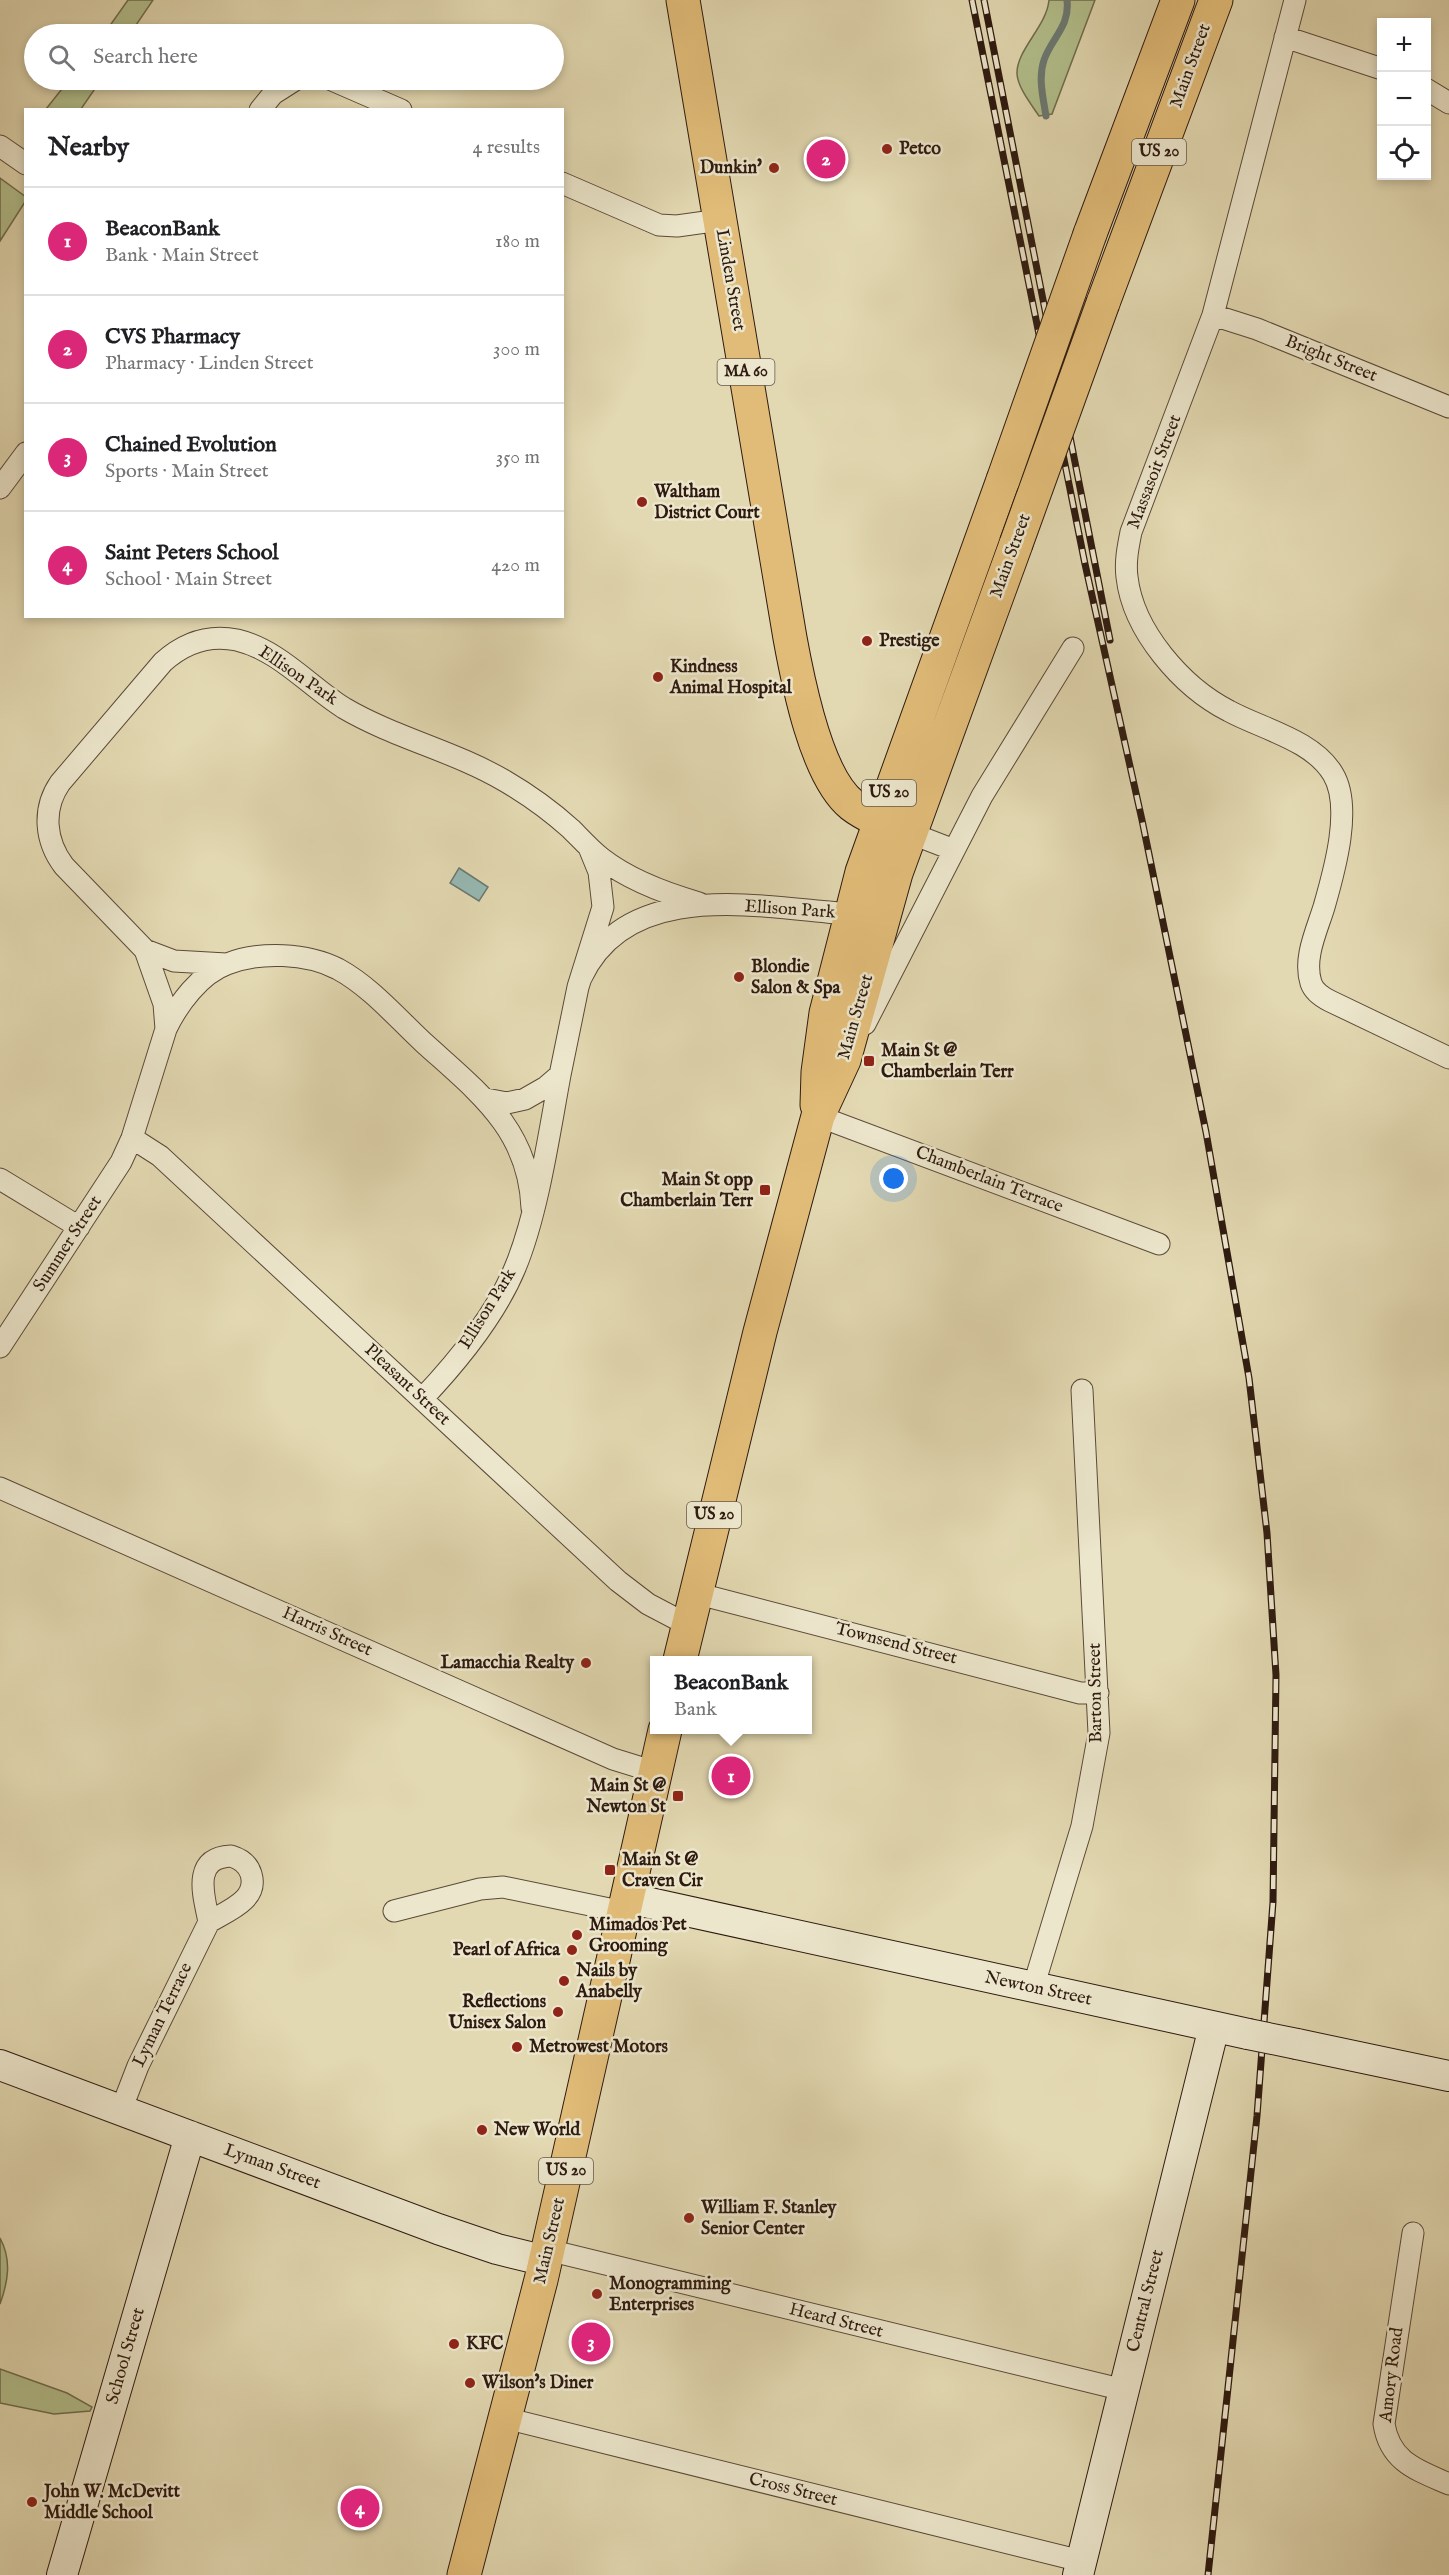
<!DOCTYPE html>
<html lang="en">
<head>
<meta charset="utf-8">
<style>
  :root { --surface:#fff; --page:#f2f2f2; --text:#202124; --muted:#757577; --line:#e0e0e0; --accent:#db2777 }
  body { margin:0; font-family:"IM FELL English",serif; background:var(--page); color:var(--text) }
  .controls { position:absolute; right:18px; top:18px; display:grid; overflow:hidden; border-radius:0px; box-shadow:0 3px 9px #0003 }
  .controls button { width:54px; height:54px; display:grid; place-items:center; padding:0; border:0; border-bottom:2px solid var(--line); background:var(--surface); color:var(--text); font:30px sans-serif }
  .you { position:absolute; left:894px; top:1179px; width:21px; height:21px; margin:-15px; border:4px solid #fff; border-radius:50%; background:#1a73e8; box-shadow:0 0 0 9px #1a73e833 }
  .badge { display:grid; place-items:center; width:39px; height:39px; border-radius:50%; background:var(--accent); color:#fff; font-size:20px; font-weight:700 }
  .pin { position:absolute; translate:-50% -50%; border:3px solid #fff; box-shadow:0 2px 6px #0006 }
  .popup { position:absolute; left:650px; top:1656px; width:162px; height:78px; box-sizing:border-box; display:grid; place-content:center; border-radius:0px; background:var(--surface); filter:drop-shadow(0 2px 4px #0005); font-size:20px; white-space:nowrap; color:var(--muted) }
  .popup b { font-size:22px; color:var(--text) }
  .popup::after { content:''; position:absolute; left:50%; top:100%; margin-left:-12px; border:12px solid transparent; border-top-color:var(--surface) }
  .list { margin:0; padding:0; list-style:none }
  h2 { display:flex; justify-content:space-between; align-items:center; height:78px; margin:0; padding:0 24px; font-size:26px }
  h2 small { font-size:20px; font-weight:400; color:var(--muted) }
  .list li { display:grid; grid-template-columns:39px 1fr auto; gap:18px; align-items:center; box-sizing:border-box; height:108px; padding:0 24px; border-top:2px solid var(--line) }
  .list b { display:block; font-size:22px; white-space:nowrap }
  .list p { margin:0; font-size:20px; white-space:nowrap; color:var(--muted) }
  .list em { font-size:20px; font-style:normal; color:var(--muted) }
  .icon { flex:none; width:33px; height:33px; fill:none; stroke:currentColor; stroke-width:2; stroke-linecap:round; stroke-linejoin:round }
  .map { position:relative; flex:none; width:1449px; height:2575px; overflow:hidden }
  .search { position:absolute; background:var(--surface); box-shadow:0 3px 9px #0003; left:24px; top:24px; width:540px; height:66px; display:flex; align-items:center; gap:15px; box-sizing:border-box; padding:0 21px; border-radius:33px; color:var(--muted); font-size:22px }
  .panel { position:absolute; background:var(--surface); box-shadow:0 3px 9px #0003; left:24px; top:108px; width:540px; height:510px; border-radius:0px }
  .map>svg:first-child { display:block }
  .green { fill:#b2bf8c; stroke:#706c4e; stroke-width:1.5 }
  .water { fill:#96b9b3; stroke:#6c7972; stroke-width:1.5 }
  .lines { fill:none; stroke-linecap:round; stroke-linejoin:round }
  .stream { stroke:#6c7972; stroke-width:7 }
  .street-casing { stroke:#5b4a38; stroke-width:23 }
  .secondary-casing { stroke:#2e1a10; stroke-width:32 }
  .primary-casing { stroke:#2e1a10; stroke-width:35 }
  .street { stroke:#ece6cc; stroke-width:21 }
  .secondary { stroke:#ece6cc; stroke-width:30 }
  .primary { stroke:#e1bc78; stroke-width:33 }
  .rail-casing { stroke:#2e1a10; stroke-width:7 }
  .rail { stroke:#ece6cc; stroke-width:4.5; stroke-dasharray:14; stroke-linecap:butt }
  .secondary-bridge-casing { stroke:#2e1a10; stroke-width:32; stroke-linecap:butt }
  .primary-bridge-casing { stroke:#2e1a10; stroke-width:35; stroke-linecap:butt }
  .secondary-bridge { stroke:#ece6cc; stroke-width:30 }
  .primary-bridge { stroke:#e1bc78; stroke-width:33 }
  .poi-dot { fill:#8f2418; stroke:#ece6cc; stroke-width:2 }
  .labels { text-anchor:middle; dominant-baseline:central; stroke-width:5; stroke-linejoin:round; paint-order:stroke }
  .shield { fill:#ece6cc; stroke:#675748; stroke-width:1.5 }
  .shield-label { font-size:16px; font-weight:bold; fill:#2e1a10 }
  .street-label { font-size:18px; fill:#2e1a10; stroke:#ece6cc }
  .poi-label { font-size:18px; font-weight:bold; fill:#2e1a10; stroke:#ece6cc; text-anchor:start }
</style>
</head>
<body>
<div class="map">
<svg width="1449" height="2575" viewBox="0 0 1449 2575">
  <rect width="100%" height="100%" fill="#e2d8b1"/>
  <filter id="stains"><feTurbulence type="fractalNoise" baseFrequency=".00333" numOctaves="4"/><feColorMatrix values="0 0 0 0 .2 0 0 0 0 .09 0 0 0 0 .02 0 0 0 .5 -.17"/></filter>
  <radialGradient id="worn" r=".72"><stop offset=".6" stop-color="#630" stop-opacity="0"/><stop offset="1" stop-color="#630" stop-opacity=".3"/></radialGradient>
  <path class="green" d="M128 0H153L130 34H104Z
    M1049 0H1095L1052 114 1039 116C1031 104 1018 88 1017 74 1016 50 1047 26 1049 0Z
    M69 80H101L81 109H46Z
    M0 178 26 197 25 202 0 241Z
    M0 2238C12 2260 8 2282 0 2304Z
    M0 2369 67 2393 92 2407 90 2411 54 2414 0 2403Z"/>
  <path class="water" d="M459 868 488 887 479 901 450 883Z"/>
  <g class="lines">
    <path class="stream" d="M1046 116C1043 97 1038 78 1044 60 1052 37 1070 27 1067 0"/>
    <g class="street-casing">
      <path id="street" d="M1295 0 1213 315 1131 532C1128 547 1125 562 1127 577 1133 631 1182 687 1229 711 1262 729 1313 740 1333 774 1353 807 1334 872 1324 907 1317 930 1303 958 1311 983 1314 992 1322 997 1330 1001L1449 1058
        M1285 37 1382 69
        M332 80 401 110
        M1426 89 1449 103
        M260 110 273 94 295 80
        M0 146 26 164
        M562 183 659 225 677 226 720 220
        M1213 315 1257 329 1449 407
        M0 488 26 453
        M906 843 910 833 954 850
        M226 964 174 961 145 950 64 866C45 841 42 809 60 783L163 662C184 643 208 634 237 640 279 650 309 686 344 708 395 738 454 751 505 781 529 795 551 811 571 829 581 839 590 849 601 858 629 880 664 893 699 903
        M581 978C628 876 763 908 850 914L860 910
        M865 1024 982 796 1073 648
        M166 1029C178 1004 200 974 227 964 260 951 307 953 338 969 371 987 397 1018 424 1043 478 1092 529 1129 532 1208
        M486 1099 507 1103 525 1099 546 1087 560 1075 578 987 603 907 599 872 590 850
        M818 1116 1159 1244
        M132 1138 160 1156 618 1581 648 1604 688 1625
        M0 1179 79 1227
        M0 1347 121 1162 132 1138 166 1029 164 1004 145 950
        M422 1399C458 1361 495 1316 515 1268 538 1213 549 1134 560 1075
        M0 1488 613 1759 655 1772
        M695 1593 1080 1693H1098
        M231 1856C241 1859 248 1864 251 1874 259 1900 227 1911 209 1922 204 1896 191 1858 231 1856Z
        M394 1911 480 1889 503 1887 624 1912
        M1033 1988 1082 1826 1099 1733 1082 1390
        M121 2110 138 2066 209 1922
        M1413 2233 1384 2424C1390 2462 1417 2470 1449 2484
        M548 2250 1124 2390
        M505 2418 1081 2561"/>
    </g>
    <g class="secondary-casing">
      <path id="secondary" d="M627 1898 1248 2034
        M1297 2044 1449 2076
        M0 2065 438 2229 497 2249 546 2261
        M62 2575 190 2136
        M1078 2575 1214 2027"/>
    </g>
    <g class="primary-casing">
      <path id="primary" d="M683 0 790 638C798 682 816 776 852 805 869 818 891 825 910 833
        M1090 234 1178 0
        M1103 303 1216 0
        M817 1105 818 1072 826 1013 862 872 1003 480
        M680 1660 760 1332 818 1116 844 1060 896 873 1016 544
        M464 2575 541 2280 665 1730"/>
    </g>
    <use href="#street" class="street"/>
    <use href="#secondary" class="secondary"/>
    <use href="#primary" class="primary"/>
    <g class="rail-casing">
      <path id="rail" d="M972 0 1085 564 1142 820 1206 1132 1249 1378 1267 1533 1276 1675 1273 1902 1257 2116 1208 2575
        M984 0 1110 640"/>
    </g>
    <use href="#rail" class="rail"/>
    <g class="secondary-bridge-casing">
      <path id="secondary-bridge" d="M1248 2034 1297 2044"/>
    </g>
    <g class="primary-bridge-casing">
      <path id="primary-bridge" d="M1003 480 1090 234
        M1016 544 1103 303"/>
    </g>
    <use href="#secondary-bridge" class="secondary-bridge"/>
    <use href="#primary-bridge" class="primary-bridge"/>
  </g>
  <g class="poi-dot">
    <circle cx="887" cy="149" r="6"/>
    <circle cx="774" cy="168" r="6"/>
    <circle cx="642" cy="502" r="6"/>
    <circle cx="867" cy="641" r="6"/>
    <circle cx="658" cy="677" r="6"/>
    <circle cx="739" cy="977" r="6"/>
    <rect x="863" y="1055" width="12" height="12" rx="3"/>
    <rect x="759" y="1184" width="12" height="12" rx="3"/>
    <circle cx="586" cy="1663" r="6"/>
    <rect x="672" y="1790" width="12" height="12" rx="3"/>
    <rect x="604" y="1864" width="12" height="12" rx="3"/>
    <circle cx="577" cy="1935" r="6"/>
    <circle cx="572" cy="1950" r="6"/>
    <circle cx="564" cy="1981" r="6"/>
    <circle cx="558" cy="2012" r="6"/>
    <circle cx="517" cy="2047" r="6"/>
    <circle cx="482" cy="2130" r="6"/>
    <circle cx="689" cy="2218" r="6"/>
    <circle cx="597" cy="2294" r="6"/>
    <circle cx="454" cy="2344" r="6"/>
    <circle cx="470" cy="2383" r="6"/>
    <circle cx="32" cy="2502" r="6"/>
  </g>
  <g class="labels">
    <g class="shield">
      <rect x="1132" y="139" width="54" height="26" rx="4.5"/>
      <rect x="717.5" y="359" width="57" height="26" rx="4.5"/>
      <rect x="862" y="780" width="54" height="26" rx="4.5"/>
      <rect x="687" y="1502" width="54" height="26" rx="4.5"/>
      <rect x="539" y="2158" width="54" height="26" rx="4.5"/>
    </g>
    <g class="shield-label">
      <text x="1159" y="152">US 20</text>
      <text x="746" y="372">MA 60</text>
      <text x="889" y="793">US 20</text>
      <text x="714" y="1515">US 20</text>
      <text x="566" y="2171">US 20</text>
    </g>
    <g class="street-label">
      <text transform="translate(1191 66) rotate(-70)">Main Street</text>
      <text transform="translate(730 280) rotate(80)">Linden Street</text>
      <text transform="translate(1331 359) rotate(22)">Bright Street</text>
      <text transform="translate(1155 472) rotate(-69)">Massasoit Street</text>
      <text transform="translate(1011 556) rotate(-70)">Main Street</text>
      <text transform="translate(298 676) rotate(34)">Ellison Park</text>
      <text transform="translate(790 910) rotate(4)">Ellison Park</text>
      <text transform="translate(856 1017) rotate(-74)">Main Street</text>
      <text transform="translate(989 1180) rotate(21)">Chamberlain Terrace</text>
      <text transform="translate(68 1244) rotate(-57)">Summer Street</text>
      <text transform="translate(488 1309) rotate(-58)">Ellison Park</text>
      <text transform="translate(407 1385) rotate(43)">Pleasant Street</text>
      <text transform="translate(327 1632) rotate(24)">Harris Street</text>
      <text transform="translate(896 1644) rotate(14)">Townsend Street</text>
      <text transform="translate(1096 1693) rotate(-91)">Barton Street</text>
      <text transform="translate(1038 1989) rotate(12)">Newton Street</text>
      <text transform="translate(163 2015) rotate(-64)">Lyman Terrace</text>
      <text transform="translate(272 2167) rotate(20)">Lyman Street</text>
      <text transform="translate(550 2241) rotate(-77)">Main Street</text>
      <text transform="translate(1146 2301) rotate(-76)">Central Street</text>
      <text transform="translate(836 2321) rotate(14)">Heard Street</text>
      <text transform="translate(126 2356) rotate(-74)">School Street</text>
      <text transform="translate(1392 2375) rotate(-83)">Amory Road</text>
      <text transform="translate(793 2490) rotate(14)">Cross Street</text>
    </g>
    <g class="poi-label">
      <text x="899" y="149">Petco</text>
      <text x="762" y="168" text-anchor="end">Dunkin'</text>
      <text x="654" y="492">Waltham<tspan x="654" dy="21">District Court</tspan></text>
      <text x="879" y="641">Prestige</text>
      <text x="670" y="667">Kindness<tspan x="670" dy="21">Animal Hospital</tspan></text>
      <text x="751" y="967">Blondie<tspan x="751" dy="21">Salon &amp; Spa</tspan></text>
      <text x="881" y="1051">Main St @<tspan x="881" dy="21">Chamberlain Terr</tspan></text>
      <text x="753" y="1180" text-anchor="end">Main St opp<tspan x="753" dy="21">Chamberlain Terr</tspan></text>
      <text x="574" y="1663" text-anchor="end">Lamacchia Realty</text>
      <text x="666" y="1786" text-anchor="end">Main St @<tspan x="666" dy="21">Newton St</tspan></text>
      <text x="622" y="1860">Main St @<tspan x="622" dy="21">Craven Cir</tspan></text>
      <text x="589" y="1925">Mimados Pet<tspan x="589" dy="21">Grooming</tspan></text>
      <text x="560" y="1950" text-anchor="end">Pearl of Africa</text>
      <text x="576" y="1971">Nails by<tspan x="576" dy="21">Anabelly</tspan></text>
      <text x="546" y="2002" text-anchor="end">Reflections<tspan x="546" dy="21">Unisex Salon</tspan></text>
      <text x="529" y="2047">Metrowest Motors</text>
      <text x="494" y="2130">New World</text>
      <text x="701" y="2208">William F. Stanley<tspan x="701" dy="21">Senior Center</tspan></text>
      <text x="609" y="2284">Monogramming<tspan x="609" dy="21">Enterprises</tspan></text>
      <text x="466" y="2344">KFC</text>
      <text x="482" y="2383">Wilson's Diner</text>
      <text x="44" y="2492">John W. McDevitt<tspan x="44" dy="21">Middle School</tspan></text>
    </g>
  </g>
  <rect width="100%" height="100%" filter="url(#stains)"/>
  <rect width="100%" height="100%" fill="url(#worn)"/>
</svg>
<div class="controls">
<button>+</button>
<button>−</button>
<button><svg class="icon" aria-label="locate" viewBox="0 0 24 24"><circle cx="12" cy="12" r="6"/><path d="M12 2v4M12 18v4M2 12h4M18 12h4"/></svg></button>
</div>
<div class="you"></div>
<div class="pin badge" style="left:731px;top:1776px">1</div>
<div class="popup"><b>BeaconBank</b>Bank</div>
<div class="pin badge" style="left:826px;top:159px">2</div>
<div class="pin badge" style="left:591px;top:2342px">3</div>
<div class="pin badge" style="left:360px;top:2508px">4</div>
<div class="search"><svg class="icon" aria-label="search" viewBox="0 0 24 24"><circle cx="10" cy="10" r="6"/><path d="M15 15l6 6"/></svg>Search here</div>
<section class="panel">
<h2>Nearby<small>4 results</small></h2>
<ul class="list">
<li><span class="badge">1</span><div><b>BeaconBank</b><p>Bank · Main Street</p></div><em>180 m</em></li>
<li><span class="badge">2</span><div><b>CVS Pharmacy</b><p>Pharmacy · Linden Street</p></div><em>300 m</em></li>
<li><span class="badge">3</span><div><b>Chained Evolution</b><p>Sports · Main Street</p></div><em>350 m</em></li>
<li><span class="badge">4</span><div><b>Saint Peters School</b><p>School · Main Street</p></div><em>420 m</em></li>
</ul>
</section>
</div>
</body>
</html>
